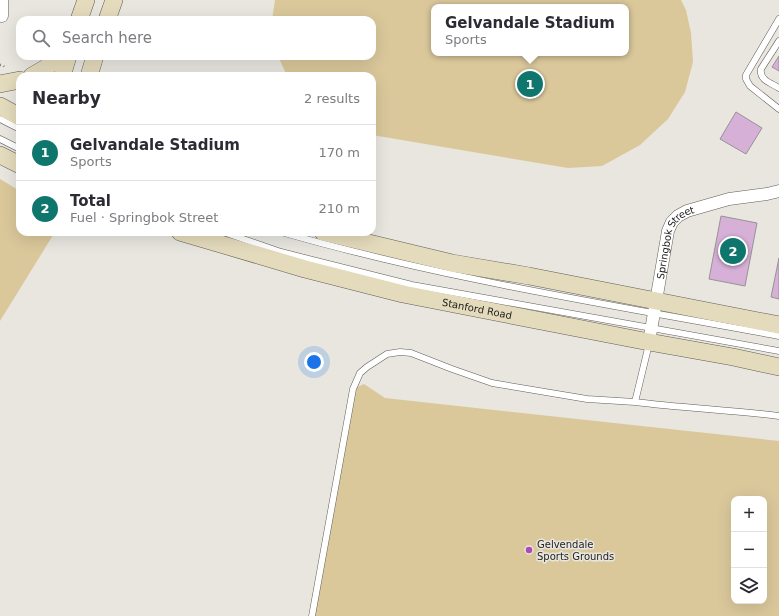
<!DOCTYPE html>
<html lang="en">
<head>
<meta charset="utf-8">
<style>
  :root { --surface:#fff; --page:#f2f2f3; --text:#2b2b33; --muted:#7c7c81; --line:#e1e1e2; --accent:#0f766e }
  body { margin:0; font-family:"DejaVu Sans",sans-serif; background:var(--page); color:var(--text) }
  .controls { position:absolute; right:12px; bottom:12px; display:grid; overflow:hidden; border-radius:8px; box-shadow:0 4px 16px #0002 }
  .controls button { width:36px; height:36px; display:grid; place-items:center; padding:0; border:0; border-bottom:1px solid var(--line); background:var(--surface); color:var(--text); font:20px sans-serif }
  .you { position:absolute; left:314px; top:362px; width:14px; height:14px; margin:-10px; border:3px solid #fff; border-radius:50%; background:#1a73e8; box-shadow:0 0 0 6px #1a73e833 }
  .badge { display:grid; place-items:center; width:26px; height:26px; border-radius:50%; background:var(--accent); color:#fff; font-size:13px; font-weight:700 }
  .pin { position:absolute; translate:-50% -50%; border:2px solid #fff; box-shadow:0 1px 4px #0006 }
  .popup { position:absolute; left:431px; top:4px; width:198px; height:52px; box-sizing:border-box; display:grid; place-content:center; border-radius:8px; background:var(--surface); filter:drop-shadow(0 1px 3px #0005); font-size:13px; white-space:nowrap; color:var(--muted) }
  .popup b { font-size:15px; color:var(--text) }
  .popup::after { content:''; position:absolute; left:50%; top:100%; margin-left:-8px; border:8px solid transparent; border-top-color:var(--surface) }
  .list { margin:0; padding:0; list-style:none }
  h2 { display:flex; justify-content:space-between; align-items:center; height:52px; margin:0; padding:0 16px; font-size:17px }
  h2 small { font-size:13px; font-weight:400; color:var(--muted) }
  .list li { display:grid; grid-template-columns:26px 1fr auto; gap:12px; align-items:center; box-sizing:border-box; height:56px; padding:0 16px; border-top:1px solid var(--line) }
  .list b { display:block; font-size:15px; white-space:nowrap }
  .list p { margin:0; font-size:13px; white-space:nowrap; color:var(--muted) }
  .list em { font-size:13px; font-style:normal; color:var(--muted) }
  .icon { flex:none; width:22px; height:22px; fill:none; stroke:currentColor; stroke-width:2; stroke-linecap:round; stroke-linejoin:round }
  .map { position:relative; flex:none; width:779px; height:616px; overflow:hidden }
  .search { position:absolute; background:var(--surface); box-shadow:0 4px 16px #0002; left:16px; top:16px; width:360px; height:44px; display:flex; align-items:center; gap:10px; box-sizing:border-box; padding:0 14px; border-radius:12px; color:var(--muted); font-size:15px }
  .panel { position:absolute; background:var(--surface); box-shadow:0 4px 16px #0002; left:16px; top:72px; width:360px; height:164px; border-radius:12px }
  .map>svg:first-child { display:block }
  .green { fill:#dac89b; fill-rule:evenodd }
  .building { fill:#d7b0d7; stroke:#979297 }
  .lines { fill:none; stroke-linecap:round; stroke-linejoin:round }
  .lane-casing { stroke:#5f5d57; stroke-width:7 }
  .street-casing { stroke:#5f5d57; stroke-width:13 }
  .secondary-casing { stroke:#5f5d57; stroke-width:18 }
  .path { stroke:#8b8a85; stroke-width:2.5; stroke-dasharray:1 3; stroke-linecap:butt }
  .lane { stroke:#fff; stroke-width:6 }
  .street { stroke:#fff; stroke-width:12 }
  .secondary { stroke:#e4dabc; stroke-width:17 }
  .poi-dot { fill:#ae4bb2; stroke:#e8e6df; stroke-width:1.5 }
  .labels { text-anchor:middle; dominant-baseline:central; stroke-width:3; stroke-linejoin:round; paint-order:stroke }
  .street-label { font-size:10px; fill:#242321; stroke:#e8e6df }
  .poi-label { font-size:10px; fill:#242321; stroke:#e8e6df; text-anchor:start }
</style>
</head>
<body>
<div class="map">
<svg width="779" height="616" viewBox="0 0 779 616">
  <rect width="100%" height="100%" fill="#e8e6df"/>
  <path class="green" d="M275 0H681L686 10 691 33 693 62 685 92 668 119 640 145 602 166 568 168 372 135V76H287L278 56H372V20H272ZM434 7H626V53H434Z
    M0 179 20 191V232H55L0 321Z
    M364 384 385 398 779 441V616H312L353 389ZM734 499H764V601H734Z"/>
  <path class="building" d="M779 56V71L772 67Z
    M736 112 762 128 746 154 720 139Z
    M721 216 757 223 745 286 709 279Z
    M779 258V299L771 297Z"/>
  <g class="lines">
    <g class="lane-casing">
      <path id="lane" d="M779 19 746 75V79L750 86 779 109
        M779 41 761 69C759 80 771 83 779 88
        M0 119 20 129
        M0 139 20 149
        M223 232 281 252 412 285 779 351
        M281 232C444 279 612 305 779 336
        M635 402C683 408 731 410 779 416
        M312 616 353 389 360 373 367 367 387 354 400 352 411 353 452 369 492 383 587 399 635 402 649 344"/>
    </g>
    <g class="street-casing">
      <g id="street">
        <path d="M2 0V16"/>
        <path id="s1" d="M649 342 668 231 672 222 678 216 687 211 729 199 767 194 779 191"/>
      </g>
    </g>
    <g class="secondary-casing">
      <g id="secondary">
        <path d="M79 20 86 0"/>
        <path d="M107 20 114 0"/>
        <path d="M32 76 46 68 57 56"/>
        <path d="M62 76 68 56"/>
        <path d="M89 76 95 56"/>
        <path d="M0 84 20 80"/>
        <path d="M0 106 20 117"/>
        <path d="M0 155 20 165"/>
        <path id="s2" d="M180 232 305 269 403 294 649 342 733 357 779 367"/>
        <path d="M323 232 452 263 529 276 779 325"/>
      </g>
    </g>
    <path class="path" d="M0 65H3L5 68"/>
    <use href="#lane" class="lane"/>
    <use href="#street" class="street"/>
    <use href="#secondary" class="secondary"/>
  </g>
  <circle class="poi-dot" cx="529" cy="550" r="4"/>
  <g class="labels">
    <g class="street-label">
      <text stroke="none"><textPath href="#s1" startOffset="106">Springbok Street</textPath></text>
      <text stroke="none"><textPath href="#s2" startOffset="307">Stanford Road</textPath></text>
    </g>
    <g class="poi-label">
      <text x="537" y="544">Gelvendale<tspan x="537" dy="12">Sports Grounds</tspan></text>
    </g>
  </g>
</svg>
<div class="controls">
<button>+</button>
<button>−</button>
<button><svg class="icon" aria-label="layers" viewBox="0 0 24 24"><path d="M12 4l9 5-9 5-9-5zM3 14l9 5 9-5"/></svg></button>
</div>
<div class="you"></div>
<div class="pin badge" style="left:530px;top:84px">1</div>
<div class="popup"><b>Gelvandale Stadium</b>Sports</div>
<div class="pin badge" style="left:733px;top:251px">2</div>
<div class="search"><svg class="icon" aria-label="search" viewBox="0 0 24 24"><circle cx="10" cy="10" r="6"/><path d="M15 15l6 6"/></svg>Search here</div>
<section class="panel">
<h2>Nearby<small>2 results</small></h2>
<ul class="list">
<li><span class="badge">1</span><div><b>Gelvandale Stadium</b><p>Sports</p></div><em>170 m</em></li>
<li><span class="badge">2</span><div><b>Total</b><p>Fuel · Springbok Street</p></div><em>210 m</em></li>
</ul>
</section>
</div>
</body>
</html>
